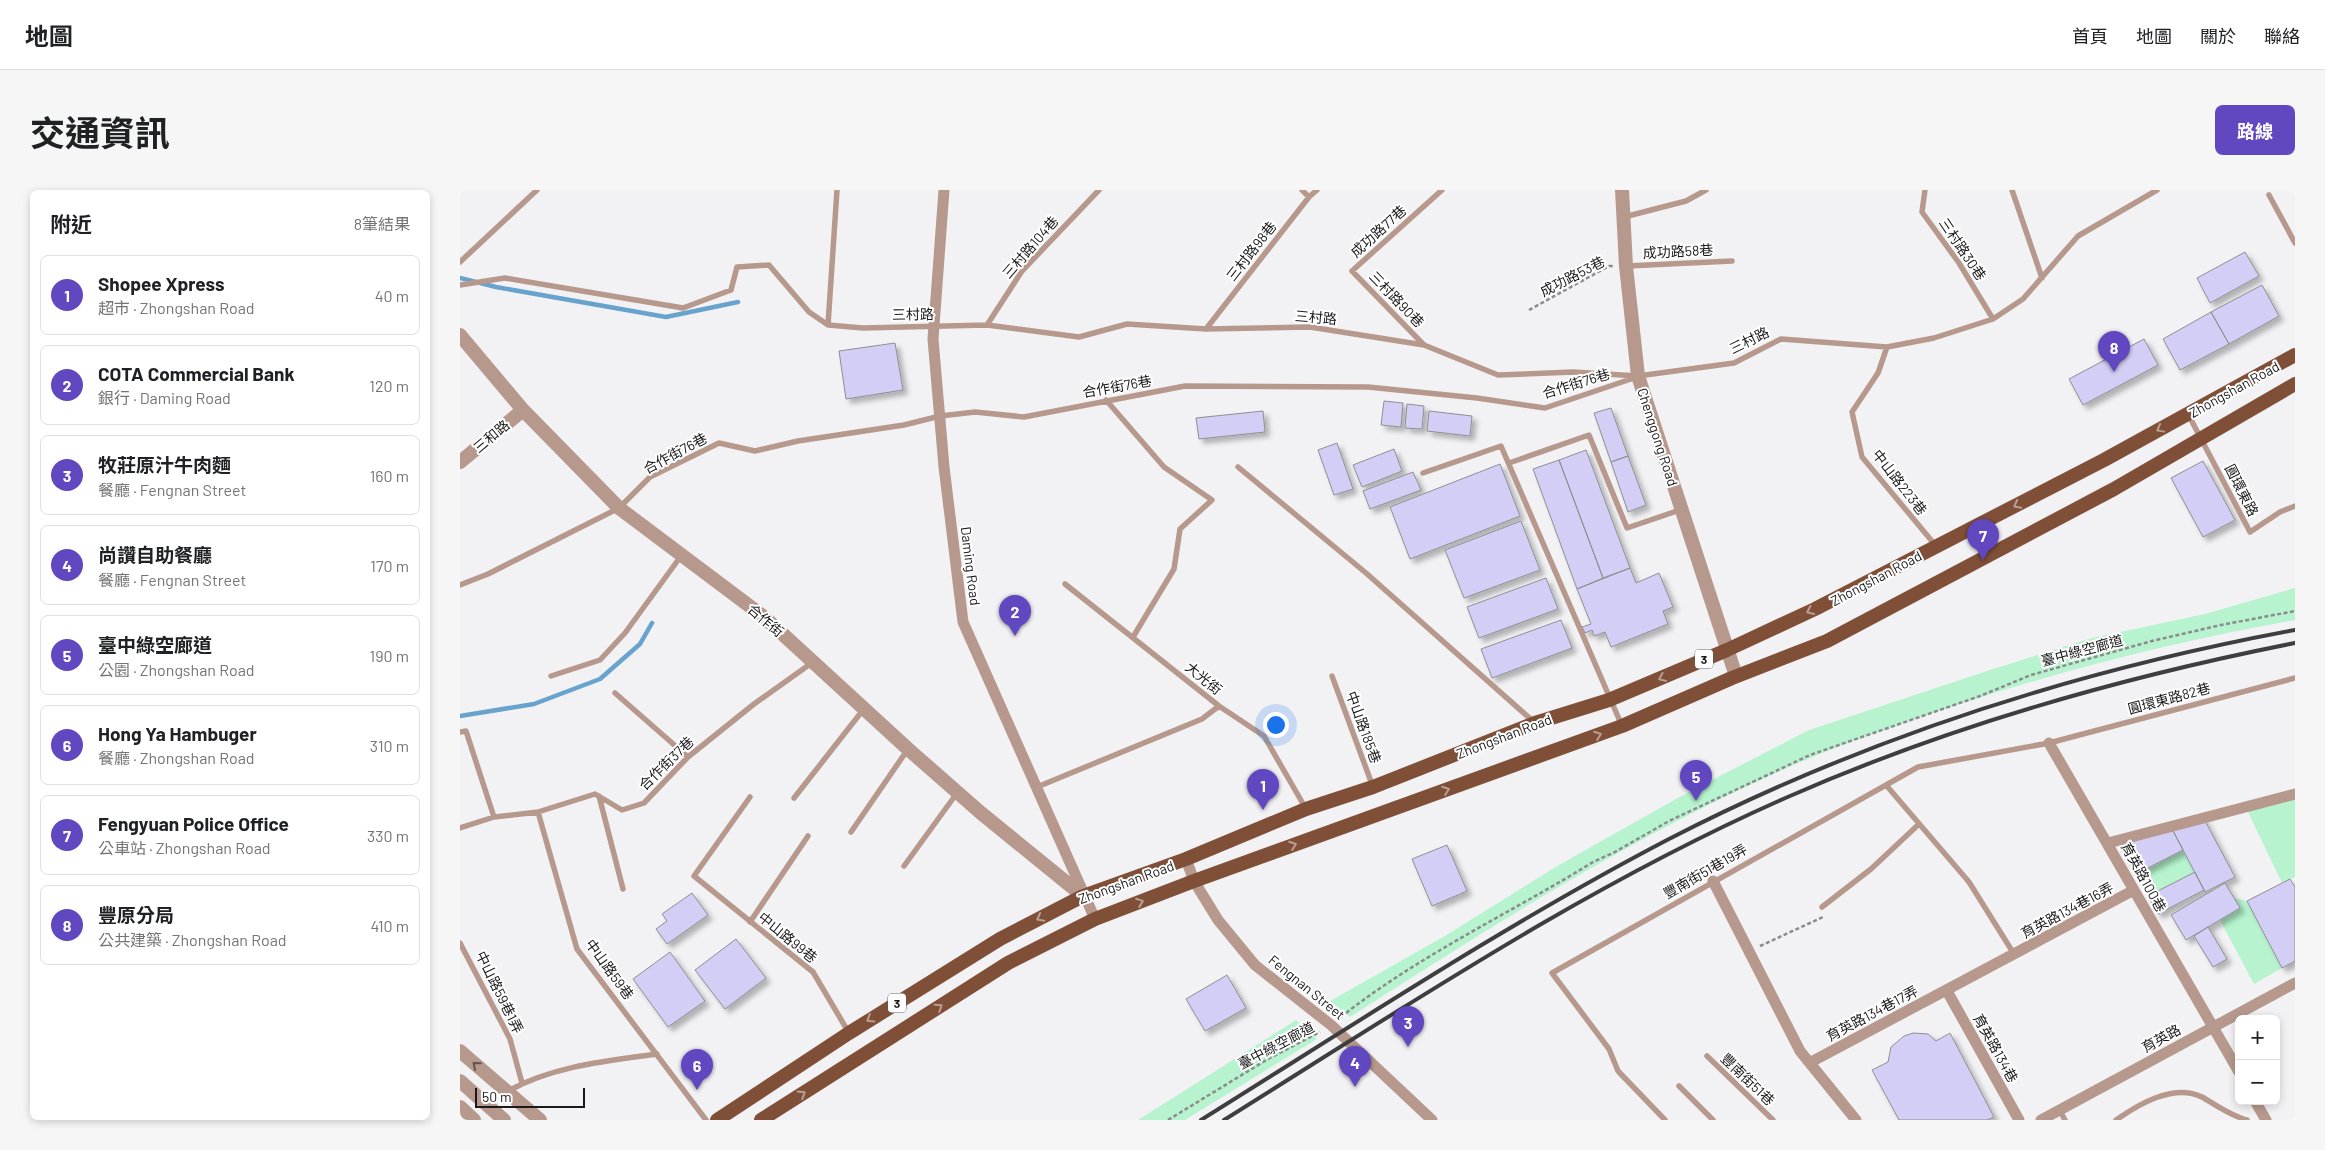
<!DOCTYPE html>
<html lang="zh-TW">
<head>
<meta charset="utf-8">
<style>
  :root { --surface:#fff; --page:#f6f6f6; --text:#202124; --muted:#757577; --line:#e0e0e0; --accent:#6147c0 }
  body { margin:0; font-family:Barlow,"Noto Sans TC",sans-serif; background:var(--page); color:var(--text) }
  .controls { position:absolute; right:15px; bottom:15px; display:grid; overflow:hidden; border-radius:8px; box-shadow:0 2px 8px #0003 }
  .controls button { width:45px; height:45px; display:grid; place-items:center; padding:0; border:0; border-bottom:1px solid var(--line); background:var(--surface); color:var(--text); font:25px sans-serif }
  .scale { position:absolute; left:15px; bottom:12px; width:110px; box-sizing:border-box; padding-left:5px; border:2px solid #19191a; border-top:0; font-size:14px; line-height:18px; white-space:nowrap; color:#19191a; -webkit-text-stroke:4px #fff; paint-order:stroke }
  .you { position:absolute; left:815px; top:534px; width:18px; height:18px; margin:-12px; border:4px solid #fff; border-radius:50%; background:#1a73e8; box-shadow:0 0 0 8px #1a73e833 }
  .badge { display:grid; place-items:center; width:32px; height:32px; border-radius:50%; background:var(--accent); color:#fff; font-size:16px; font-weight:700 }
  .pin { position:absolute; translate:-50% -41px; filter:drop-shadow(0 1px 2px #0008) }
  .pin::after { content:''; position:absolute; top:26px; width:18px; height:15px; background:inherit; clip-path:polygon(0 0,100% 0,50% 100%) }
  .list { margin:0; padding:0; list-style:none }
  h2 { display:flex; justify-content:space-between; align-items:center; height:65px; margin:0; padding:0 20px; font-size:21px }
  h2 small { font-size:16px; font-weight:400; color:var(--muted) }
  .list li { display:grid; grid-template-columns:32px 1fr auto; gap:15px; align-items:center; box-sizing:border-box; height:80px; margin:0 10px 10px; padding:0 10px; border:1px solid var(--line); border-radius:8px }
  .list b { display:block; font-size:19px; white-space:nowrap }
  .list p { margin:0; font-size:16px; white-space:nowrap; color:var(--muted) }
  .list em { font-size:16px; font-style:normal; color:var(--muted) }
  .map { position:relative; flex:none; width:1835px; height:930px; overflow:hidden; border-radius:8px }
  header { display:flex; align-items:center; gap:30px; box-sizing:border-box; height:70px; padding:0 25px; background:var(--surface); border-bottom:1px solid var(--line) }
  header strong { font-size:24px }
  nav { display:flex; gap:28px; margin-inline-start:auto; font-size:18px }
  .intro { display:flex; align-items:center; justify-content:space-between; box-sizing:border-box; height:120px; padding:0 30px }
  h1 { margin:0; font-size:35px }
  .button { padding:12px 22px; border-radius:8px; background:var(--accent); color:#fff; font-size:18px; font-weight:700 }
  main { display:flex; gap:30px; padding:0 30px }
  aside { flex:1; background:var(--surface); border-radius:8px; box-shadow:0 2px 8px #0003 }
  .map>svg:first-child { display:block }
  .green { fill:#b6f3ce }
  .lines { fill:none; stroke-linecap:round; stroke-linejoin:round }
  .stream { stroke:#68a3cd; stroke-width:4.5 }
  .building { fill:#d2cef5; stroke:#8e8e91; filter:url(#shadow) }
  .path { stroke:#8b8b8e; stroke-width:2.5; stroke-dasharray:4 2.5; stroke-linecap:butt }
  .service { stroke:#b6998c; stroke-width:5.5 }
  .minor { stroke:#b6998c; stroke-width:11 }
  .tertiary { stroke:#b6998c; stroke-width:14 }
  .primary { stroke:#804f38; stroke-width:14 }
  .rail { stroke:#3e3e3f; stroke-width:4 }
  .oneway { stroke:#b99e92 }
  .oneway2 { stroke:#60534d }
  .labels { text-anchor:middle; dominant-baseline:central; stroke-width:4; stroke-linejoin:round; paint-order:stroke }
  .shield { fill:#fff; stroke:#5e5e5f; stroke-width:1 }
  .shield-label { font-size:12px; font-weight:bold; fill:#19191a }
  .street-label { font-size:14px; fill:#19191a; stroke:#fff }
</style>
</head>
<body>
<header>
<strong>地圖</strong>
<nav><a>首頁</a><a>地圖</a><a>關於</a><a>聯絡</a></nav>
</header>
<div class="intro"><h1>交通資訊</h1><a class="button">路線</a></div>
<main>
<aside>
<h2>附近<small>8筆結果</small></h2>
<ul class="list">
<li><span class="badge">1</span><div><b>Shopee Xpress</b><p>超市 · Zhongshan Road</p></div><em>40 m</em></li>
<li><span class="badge">2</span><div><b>COTA Commercial Bank</b><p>銀行 · Daming Road</p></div><em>120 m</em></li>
<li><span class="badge">3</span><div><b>牧莊原汁牛肉麵</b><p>餐廳 · Fengnan Street</p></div><em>160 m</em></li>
<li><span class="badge">4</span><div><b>尚讚自助餐廳</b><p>餐廳 · Fengnan Street</p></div><em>170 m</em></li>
<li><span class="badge">5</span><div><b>臺中綠空廊道</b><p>公園 · Zhongshan Road</p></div><em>190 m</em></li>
<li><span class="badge">6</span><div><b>Hong Ya Hambuger</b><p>餐廳 · Zhongshan Road</p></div><em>310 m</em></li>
<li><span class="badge">7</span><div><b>Fengyuan Police Office</b><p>公車站 · Zhongshan Road</p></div><em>330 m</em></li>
<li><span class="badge">8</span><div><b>豐原分局</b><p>公共建築 · Zhongshan Road</p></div><em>410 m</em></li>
</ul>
</aside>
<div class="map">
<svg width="1835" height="930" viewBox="0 0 1835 930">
  <defs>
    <filter id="shadow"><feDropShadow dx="4.5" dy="4.5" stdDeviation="2.5" flood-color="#0004"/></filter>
  </defs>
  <rect width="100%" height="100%" fill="#f2f2f5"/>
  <path class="green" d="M1835 398V430C1706 453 1578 486 1453 530 1409 545 1365 561 1322 580 1170 648 1030 737 890 827L870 811 985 746 1099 675 1225 604 1349 540 1527 481 1632 448 1745 424Z
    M1835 607V687L1822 693 1786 618Z
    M1723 660 1735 682 1688 706 1676 684Z
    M1745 702 1787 711 1822 778 1794 794Z
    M836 830 857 849 725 930H678Z"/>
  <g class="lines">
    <path class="stream" d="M0 88 36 97 206 127 278 112
      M0 526 74 514 140 489 180 454 192 433"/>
  </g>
  <path class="building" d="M1785 62 1799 86 1750 113 1737 88Z
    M1802 95 1819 126 1769 154 1751 122Z
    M1751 122 1769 154 1720 180 1703 149Z
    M1684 149 1698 175 1623 215 1609 189Z
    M435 153 443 200 386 209 379 161Z
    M924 211 943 213 941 237 921 235Z
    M947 214 964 216 962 239 945 238Z
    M1151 218 1168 266 1151 272 1134 223Z
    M803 221 805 242 739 249 736 228Z
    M969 221 1012 226 1010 246 967 241Z
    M877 253 893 299 874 305 858 260Z
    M934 259 942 281 902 297 893 275Z
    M1126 260 1170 378 1143 388 1099 270Z
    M1168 266 1186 315 1168 322 1151 272Z
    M1099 270 1143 388 1117 399 1073 279Z
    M1743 271 1775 330 1743 347 1711 288Z
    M1040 274 1060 326 950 369 930 317Z
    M953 282 961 300 910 319 903 301Z
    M1061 331 1080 380 1004 408 985 360Z
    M1170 378 1176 393 1199 383 1213 417 1203 421 1208 434 1151 457 1145 442 1134 446 1132 440 1125 443 1122 437 1131 434 1117 399Z
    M1086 388 1098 419 1019 448 1007 417Z
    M1101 430 1112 458 1032 488 1021 459Z
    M1743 627 1775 687 1745 702 1710 635Z
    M1710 635 1723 660 1676 684 1655 648Z
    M987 655 1007 701 972 716 952 669Z
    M1735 682 1744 700 1698 724 1688 706Z
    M1830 689 1835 697V771L1822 778 1787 711Z
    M1765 693 1780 718 1726 750 1711 725Z
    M232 703 248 725 207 754 196 739 207 731 202 724Z
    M1748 737 1767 769 1753 777 1734 746Z
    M276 749 306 788 265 819 235 780Z
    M210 762 245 811 208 837 173 789Z
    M767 785 786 818 745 841 726 809Z
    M1453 843 1468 844 1476 851 1490 843 1534 927 1527 930H1439L1412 880 1428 872 1431 857 1444 846Z"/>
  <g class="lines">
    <path class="path" d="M1069 120 1149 76H1154
      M1300 756 1363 727
      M881 827C959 765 1049 724 1133 672L1155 662 1209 631 1350 565 1520 506 1571 485 1692 451 1761 435 1835 421
      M708 930 808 869 860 842"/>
    <path class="service" d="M842 0 849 7
      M1465 0 1462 22 1499 73 1533 129
      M1552 0 1582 88
      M1809 5 1835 53
      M1164 27 1226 11 1246 0
      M0 72 77 0
      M1167 76 1272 71
      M0 95 45 88 223 118 271 100 277 77 309 75 349 122 368 135 403 138 527 135 619 147 667 134 746 139 850 137 964 155 1038 185 1113 182 1178 186 1274 173 1321 149 1427 157 1474 148 1533 129 1563 109 1618 46 1697 0
      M368 135 377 0
      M527 135 562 81 639 0
      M746 139 849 7 857 0
      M963 154 892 81 982 0
      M1427 157 1418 183 1392 222 1402 267 1476 356
      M646 210 704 277 752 310 720 339 714 379 673 447
      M1728 224 1790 342 1820 322 1835 316
      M1049 273 1129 245 1167 338 1220 320
      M778 277 906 383 1075 533
      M963 283 1041 256 1162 536
      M605 394 759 516 804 546 846 619
      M0 395 28 384 159 318 190 287 259 253 295 261 338 251 444 235 480 226 515 222 564 227 725 196 908 197 1017 208 1085 218 1174 188
      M91 486 140 470 165 443 221 366
      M872 486 913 597
      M155 503 228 567
      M0 542 6 541 34 627
      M1426 595 1509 692 1554 764
      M577 597 742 529 759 516
      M139 606 163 699
      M290 607 234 686 353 782 389 843
      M334 608 403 520
      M78 622 117 759 246 930
      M0 638 34 627 78 622 135 604 162 620 184 613 228 567 294 514 353 472
      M391 642 448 559
      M444 676 497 603
      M1362 717 1411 679 1459 634
      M290 732 348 646
      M0 753 50 849 62 893
      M1247 866 1313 930
      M1219 896 1253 930
      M48 901C93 876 146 871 197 864
      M1600 921 1605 930
      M1205 930 1158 881 1149 859 1092 783 1458 577 1589 553 1835 488
      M1656 930C1679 914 1714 893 1742 907 1756 915 1771 926 1787 930"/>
    <path class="minor" d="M484 0 473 149 484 277 503 432 635 729
      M1589 553 1779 882
      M1648 653 1835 604
      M726 669 734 691 758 730 795 775 871 835 972 930
      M1253 691 1340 861 1396 930
      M1487 801 1559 930
      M1351 872 1674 700
      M1795 911 1806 930
      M1581 930 1835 793"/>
    <path class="tertiary" d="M1162 0 1166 76 1178 186 1276 486
      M0 145 63 220 159 318 304 427 448 559 521 623 623 706
      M0 272 63 220
      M0 861 80 930
      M0 891 44 930
      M0 917 14 930"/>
    <path class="primary" d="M257 930 389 843 540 749 623 706 726 669 846 619 913 597 1075 533 1149 510 1267 460 1355 419 1644 270 1835 165
      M301 930 548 773 635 729 734 691 1162 536 1272 488 1367 451 1654 299 1835 194"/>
    <path class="rail" d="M741 930C895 834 1048 733 1209 649 1405 548 1619 480 1835 440
      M764 930C948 815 1131 693 1330 606 1492 535 1663 487 1835 453"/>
  </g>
  <defs><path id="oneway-chevron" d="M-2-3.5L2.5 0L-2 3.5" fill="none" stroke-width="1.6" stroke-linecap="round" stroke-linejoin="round" transform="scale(1.25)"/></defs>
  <g class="oneway">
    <use href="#oneway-chevron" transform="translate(1700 239) rotate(151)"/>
    <use href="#oneway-chevron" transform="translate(1557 315) rotate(153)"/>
    <use href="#oneway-chevron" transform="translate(1350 421) rotate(155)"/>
    <use href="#oneway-chevron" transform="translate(1202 488) rotate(157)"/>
    <use href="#oneway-chevron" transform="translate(1138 545) rotate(-20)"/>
    <use href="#oneway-chevron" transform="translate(986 600) rotate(-20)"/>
    <use href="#oneway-chevron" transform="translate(833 655) rotate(-20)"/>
    <use href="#oneway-chevron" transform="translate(680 712) rotate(-21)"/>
    <use href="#oneway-chevron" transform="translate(580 728) rotate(152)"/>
    <use href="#oneway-chevron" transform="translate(479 817) rotate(-33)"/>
    <use href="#oneway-chevron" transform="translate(410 829) rotate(148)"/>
    <use href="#oneway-chevron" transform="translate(342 904) rotate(-32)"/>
  </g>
  <use class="oneway2" href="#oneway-chevron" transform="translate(16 875) rotate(-140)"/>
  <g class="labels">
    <g class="shield">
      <rect x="1235" y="459.5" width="18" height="19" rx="4"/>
      <rect x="428" y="803.5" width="18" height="19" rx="4"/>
    </g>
    <g class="shield-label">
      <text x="1244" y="469">3</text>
      <text x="437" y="813">3</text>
    </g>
    <g class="street-label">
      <text transform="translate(918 41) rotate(-42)">成功路77巷</text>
      <text transform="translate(570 57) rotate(-49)">三村路104巷</text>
      <text transform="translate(1503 59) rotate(56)">三村路30巷</text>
      <text transform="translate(791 61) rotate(-52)">三村路98巷</text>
      <text transform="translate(1218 61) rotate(-3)">成功路58巷</text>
      <text transform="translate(1112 86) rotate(-27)">成功路53巷</text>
      <text transform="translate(937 109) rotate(46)">三村路90巷</text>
      <text transform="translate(453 124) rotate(-1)">三村路</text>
      <text transform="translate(856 127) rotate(5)">三村路</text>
      <text transform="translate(1289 150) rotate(-26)">三村路</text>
      <text transform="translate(1116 193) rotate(-17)">合作街76巷</text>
      <text transform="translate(657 196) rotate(-10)">合作街76巷</text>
      <text transform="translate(1774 199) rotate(-29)">Zhongshan Road</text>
      <text transform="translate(31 246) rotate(-40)">三和路</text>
      <text transform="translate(1198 247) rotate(72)">Chenggong Road</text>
      <text transform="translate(215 263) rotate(-28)">合作街76巷</text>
      <text transform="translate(1440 292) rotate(52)">中山路223巷</text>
      <text transform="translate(1782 300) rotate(63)">圓環東路</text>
      <text transform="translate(511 376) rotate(83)">Daming Road</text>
      <text transform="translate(1416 388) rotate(-28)">Zhongshan Road</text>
      <text transform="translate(306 430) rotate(40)">合作街</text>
      <text transform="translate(1622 460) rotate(-15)">臺中綠空廊道</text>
      <text transform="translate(744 488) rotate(39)">大光街</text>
      <text transform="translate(1709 508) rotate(-15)">圓環東路82巷</text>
      <text transform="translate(904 537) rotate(70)">中山路185巷</text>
      <text transform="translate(1044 546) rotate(-21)">Zhongshan Road</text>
      <text transform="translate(206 573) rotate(-44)">合作街37巷</text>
      <text transform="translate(1245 681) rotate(-30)">豐南街51巷19弄</text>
      <text transform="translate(1684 687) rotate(61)">育英路100巷</text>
      <text transform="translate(666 692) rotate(-20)">Zhongshan Road</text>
      <text transform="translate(1607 720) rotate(-28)">育英路134巷16弄</text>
      <text transform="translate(328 747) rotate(39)">中山路99巷</text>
      <text transform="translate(150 779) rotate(54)">中山路59巷</text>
      <text transform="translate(847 797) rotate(39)">Fengnan Street</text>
      <text transform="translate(40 802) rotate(64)">中山路59巷1弄</text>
      <text transform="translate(1412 823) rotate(-28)">育英路134巷17弄</text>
      <text transform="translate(1701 848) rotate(-29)">育英路</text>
      <text transform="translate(816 855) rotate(-28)">臺中綠空廊道</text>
      <text transform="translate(1536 858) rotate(61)">育英路134巷</text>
      <text transform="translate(1288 889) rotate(44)">豐南街51巷</text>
    </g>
  </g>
</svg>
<div class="controls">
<button>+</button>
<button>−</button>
</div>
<div class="scale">50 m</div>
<div class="you"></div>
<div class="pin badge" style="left:803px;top:620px">1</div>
<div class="pin badge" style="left:555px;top:446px">2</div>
<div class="pin badge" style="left:948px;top:857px">3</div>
<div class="pin badge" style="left:895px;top:897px">4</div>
<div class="pin badge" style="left:1236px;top:611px">5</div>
<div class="pin badge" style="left:237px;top:900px">6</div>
<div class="pin badge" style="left:1523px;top:370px">7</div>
<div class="pin badge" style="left:1654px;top:182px">8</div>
</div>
</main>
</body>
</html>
